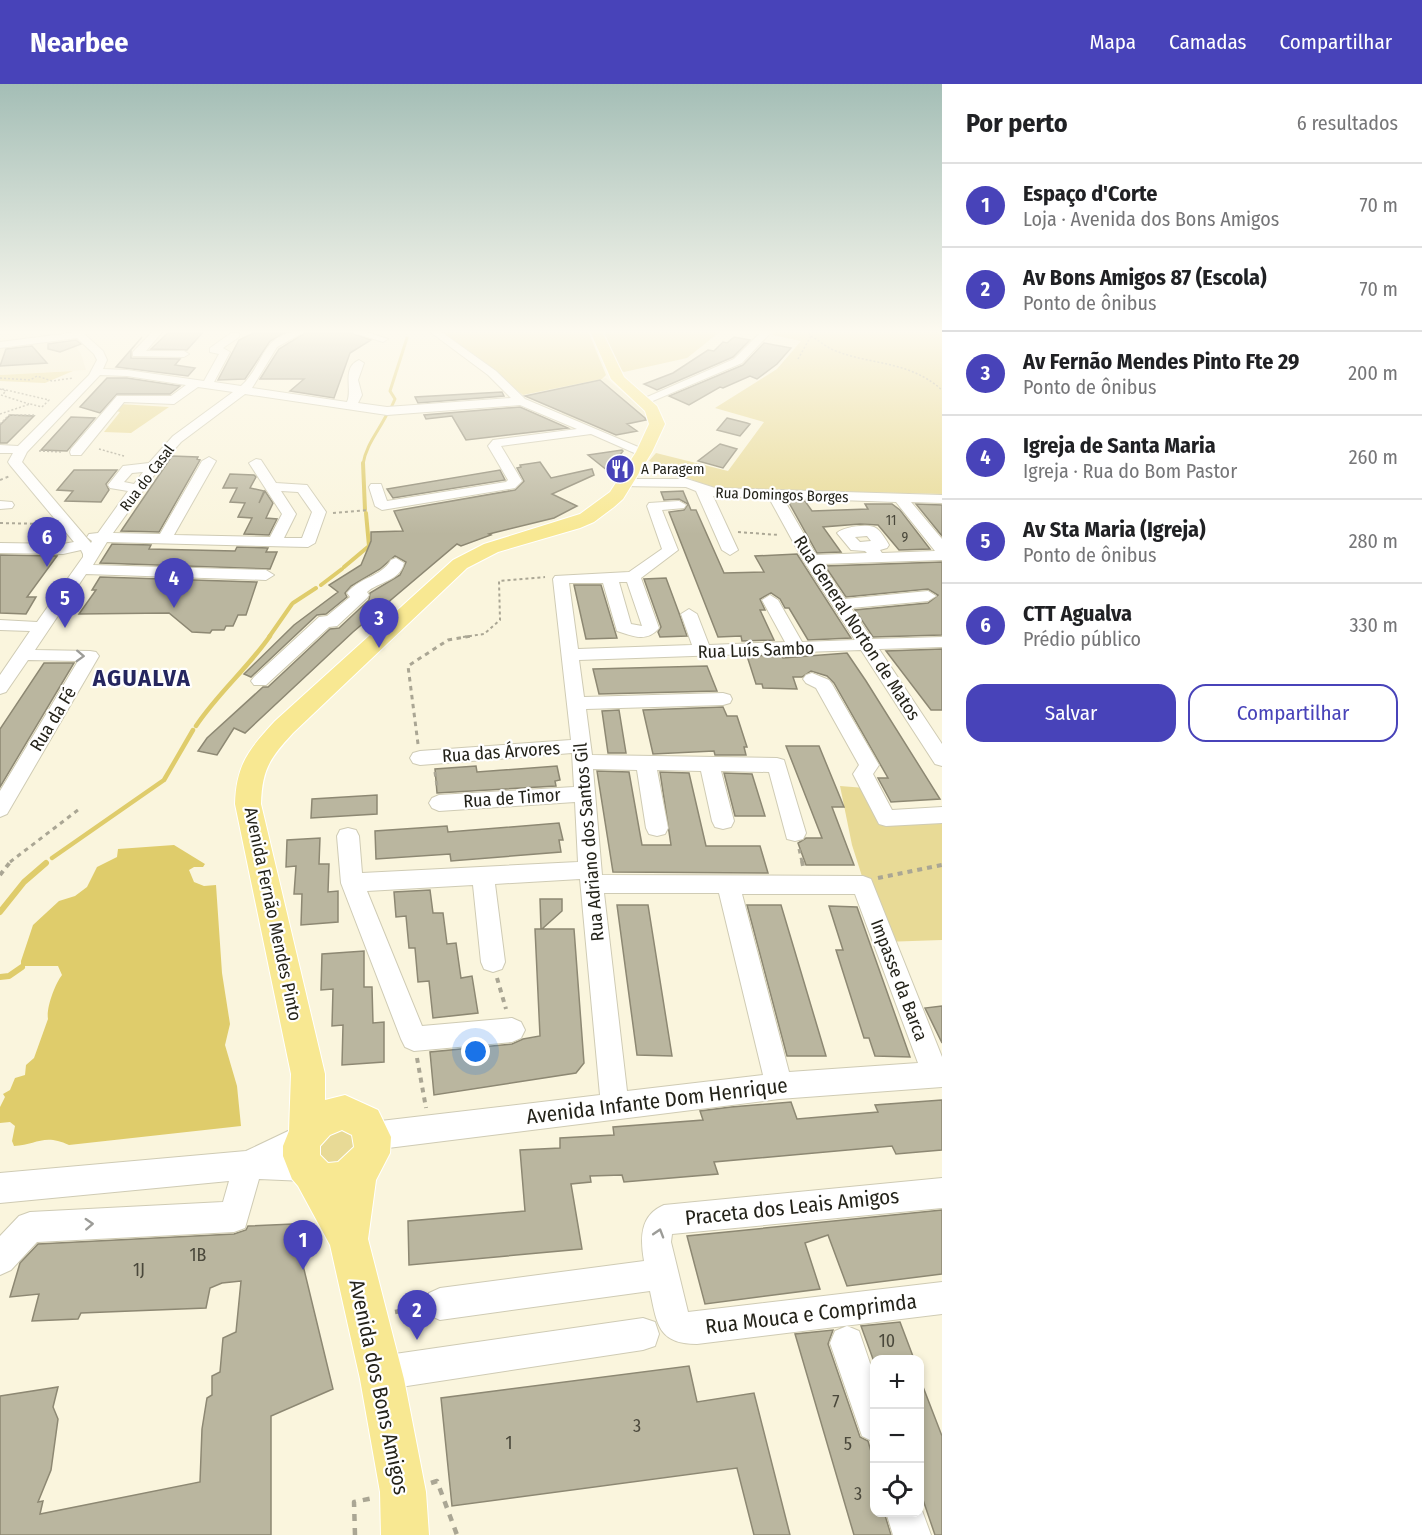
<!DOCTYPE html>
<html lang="pt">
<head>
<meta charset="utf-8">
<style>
  :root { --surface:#fff; --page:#f2f2f2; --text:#202124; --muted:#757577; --line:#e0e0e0; --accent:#4843b9 }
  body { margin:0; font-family:"Fira Sans Condensed",sans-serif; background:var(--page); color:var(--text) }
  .controls { position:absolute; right:18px; bottom:18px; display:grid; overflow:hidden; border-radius:12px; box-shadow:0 3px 9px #0003 }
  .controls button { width:54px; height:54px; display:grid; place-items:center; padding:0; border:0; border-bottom:2px solid var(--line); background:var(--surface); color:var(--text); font:30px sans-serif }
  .you { position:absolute; left:476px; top:968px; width:21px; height:21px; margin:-15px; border:4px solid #fff; border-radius:50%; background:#1a73e8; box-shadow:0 0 0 9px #1a73e833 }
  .badge { display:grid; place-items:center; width:39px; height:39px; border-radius:50%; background:var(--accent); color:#fff; font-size:20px; font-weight:700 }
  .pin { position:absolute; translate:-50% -50px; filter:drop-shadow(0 2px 3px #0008) }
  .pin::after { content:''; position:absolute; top:32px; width:21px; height:18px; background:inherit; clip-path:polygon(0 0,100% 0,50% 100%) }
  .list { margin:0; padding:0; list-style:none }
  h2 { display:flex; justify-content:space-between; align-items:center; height:78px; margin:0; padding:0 24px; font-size:26px }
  h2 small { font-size:20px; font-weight:400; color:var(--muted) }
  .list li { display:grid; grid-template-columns:39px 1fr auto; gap:18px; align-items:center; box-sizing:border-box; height:84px; padding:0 24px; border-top:2px solid var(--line) }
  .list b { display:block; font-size:22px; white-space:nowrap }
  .list p { margin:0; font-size:20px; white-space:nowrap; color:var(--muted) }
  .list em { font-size:20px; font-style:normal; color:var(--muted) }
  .actions { display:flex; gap:12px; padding:18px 24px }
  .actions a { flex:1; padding:14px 0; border:2px solid var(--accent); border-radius:18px; text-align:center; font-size:21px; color:var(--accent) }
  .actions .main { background:var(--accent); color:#fff }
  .icon { flex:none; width:33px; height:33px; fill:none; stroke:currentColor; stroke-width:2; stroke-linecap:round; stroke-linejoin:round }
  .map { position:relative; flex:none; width:942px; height:1451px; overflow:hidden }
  header { display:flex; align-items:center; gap:36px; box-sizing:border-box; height:84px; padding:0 30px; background:var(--accent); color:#fff }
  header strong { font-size:28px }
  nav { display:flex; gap:33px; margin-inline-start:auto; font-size:21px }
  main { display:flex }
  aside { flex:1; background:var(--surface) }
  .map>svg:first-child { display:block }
  .built { fill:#f1ebcc }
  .green { fill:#e8da96 }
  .water { fill:#dfcc6b }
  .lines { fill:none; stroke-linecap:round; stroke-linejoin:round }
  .stream-far3 { stroke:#dfcc6b; stroke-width:3 }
  .stream-far2 { stroke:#dfcc6b; stroke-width:4 }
  .stream-far1 { stroke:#dfcc6b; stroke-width:4.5 }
  .stream { stroke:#dfcc6b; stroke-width:6 }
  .building { fill:#bab69f; stroke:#8d8873; stroke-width:1.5 }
  .minor-casing { stroke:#cfcbb4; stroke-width:2 }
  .major-casing { stroke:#fff; stroke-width:2 }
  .path-far4 { stroke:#aaa694; stroke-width:1.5; stroke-dasharray:2 2; stroke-linecap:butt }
  .path-far3 { stroke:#aaa694; stroke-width:2; stroke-dasharray:3 3; stroke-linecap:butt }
  .path-far2 { stroke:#aaa694; stroke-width:3; stroke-dasharray:4.5 4.5; stroke-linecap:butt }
  .path-far1 { stroke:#aaa694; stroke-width:4; stroke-dasharray:5 5; stroke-linecap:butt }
  .path { stroke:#aaa694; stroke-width:4.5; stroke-dasharray:7 7; stroke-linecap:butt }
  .minor { fill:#fff; fill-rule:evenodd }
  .major { fill:#f8e892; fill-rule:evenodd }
  .oneway { stroke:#9c9c98 }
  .labels { text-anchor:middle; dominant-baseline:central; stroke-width:4.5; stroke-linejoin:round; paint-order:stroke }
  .far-number-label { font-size:14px; fill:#4a483b }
  .far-poi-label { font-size:15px; fill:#24231a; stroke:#fff; text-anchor:start }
  .far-street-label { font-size:15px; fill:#24231a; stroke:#fff }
  .street-label { font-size:18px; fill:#24231a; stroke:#fff }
  .near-number-label { font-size:18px; fill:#4a483b }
  .near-street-label { font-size:21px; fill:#24231a; stroke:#fff }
  .district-label { font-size:24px; font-weight:bold; letter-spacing:1.5px; fill:#25265f; stroke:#fff }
</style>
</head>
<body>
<header>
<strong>Nearbee</strong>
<nav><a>Mapa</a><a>Camadas</a><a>Compartilhar</a></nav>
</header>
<main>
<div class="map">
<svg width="942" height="1451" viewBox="0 0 942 1451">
  <rect width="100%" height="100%" fill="#faf5dd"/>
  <path class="built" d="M60 256 72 257 81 270 86 286 0 291V263Z
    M606 294 644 326 648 336 626 340 605 326 580 339 562 332V310L554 305Z"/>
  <path class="green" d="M441 247H588L606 291 602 295 523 311Z
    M602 247H721L687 274 624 288 619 286Z
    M776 247H942V410L726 405 709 403 649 377 656 369 728 387 764 338 715 324 777 285 801 257 772 251Z
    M73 287 45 299 0 297V291Z
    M119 320 169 323 131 349 104 348 120 328 116 327Z
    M840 702 865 704 886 734 942 731V856L883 858 852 761Z
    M330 1039 364 1051 338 1086 318 1076V1052Z"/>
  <path class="water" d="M174 761 205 780 203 783H194L189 786 194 798 204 802 216 801 222 889 230 940 225 961 237 1002 241 1042 69 1061C44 1049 36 1061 14 1062L12 1057 15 1042 10 1038 0 1039V1023L5 1013 3 1010 10 1006 15 994 25 991 26 981 34 974 48 935C46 924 55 900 62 891L58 882H21V877L33 841 59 817 75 812 87 803 97 783 117 773 118 765Z"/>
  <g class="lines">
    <path class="stream-far3" d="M390 326 395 315 390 307 407 254
      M363 380C366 361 378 348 387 330"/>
    <path class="stream-far2" d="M363 379 365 426
      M344 483 369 462 366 429
      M321 501 342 485
      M293 519 316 504
      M269 553 292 520"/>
    <path class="stream-far1" d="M196 642C218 609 247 585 270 552
      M52 774 164 696 193 646"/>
    <path class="stream" d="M0 828 24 798 46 779
      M0 893 9 892 22 883"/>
  </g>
  <path class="building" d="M170 247H204L187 266 151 265Z
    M258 247H289L270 257 245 295 218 296 239 256Z
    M308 247H346L371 256 350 269 334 314 290 307 304 295H260L279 265Z
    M142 253 131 266V274L180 275 175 281 195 284 188 292 116 283Z
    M734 253 750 256 733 273 657 306 644 300 673 289 708 266 714 267 723 258 727 259Z
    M76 256 81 260 60 268 48 265V260Z
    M764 259 791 264 777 280 757 295 750 292 723 304 720 303 689 321 669 312 743 281Z
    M32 262 47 279 0 282 6 265Z
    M107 294H127L180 302 170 310H117L100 329 80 323Z
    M600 296 645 334 646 336 627 340 637 347 616 351 525 312Z
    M502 308 504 312 418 319 415 313Z
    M520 323 568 344 466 356 452 332 426 335 424 331Z
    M10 331 34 332 7 359H0V341Z
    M71 333 95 334 67 367 41 366Z
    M727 334 747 339 750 340 740 352 717 346Z
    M720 360 737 365 723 384 698 377Z
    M623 367 608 387 588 371 622 366Z
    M172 372 198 373 197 375 200 376 159 448 121 447Z
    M540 378 551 394 592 385 594 391 552 410 577 422 554 434 489 450 491 451 461 462 457 460 353 548 245 649 234 644 217 671 198 667 207 654 263 603H268L330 545 339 544 369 516 370 509 400 491 406 478 395 472 380 485 351 502 345 509 347 513 326 530 317 531 251 593 244 590 294 541 338 508 329 501 361 481 371 457V448L403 447 394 427 515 406 524 397 517 384 521 383 520 381Z
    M74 386H117L106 400 109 406 101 418 65 417 73 407 57 406Z
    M500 386 505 396 393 414 387 405Z
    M230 390 254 391 256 393 250 404 264 407 259 419 265 407 273 419 266 434 277 435 269 451 244 450 252 434 238 433 245 419 230 418 237 404H223Z
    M683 407 691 426H696L724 489 764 488 755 472 797 470 851 554 808 556 789 524H785L780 515 771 509 760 515 765 526H760L774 556 742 557 741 552 718 553 669 428 684 426 688 420 679 415 664 416 661 408Z
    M788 417H805L812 427 868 425 865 420H892L900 426 930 465 899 466 878 441 860 440 823 443 841 468 817 469Z
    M916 420 942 421V452Z
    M112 460 151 461 149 465 235 467 237 463 268 464 266 468H277L270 485 100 479Z
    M0 471 57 472 27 513H36L26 530 0 529Z
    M942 478V551L873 553 855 526 928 519 938 511 928 505 846 513 825 482Z
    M100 493 257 498 246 531H238L233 542H226L224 546H212L210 549 192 548 169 529 79 530 96 506H92Z
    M666 494 679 529 687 552 660 553 658 548 661 543 644 495Z
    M574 501H601L617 554 586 555Z
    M942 565V626H931L886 567Z
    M847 569 866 597 940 715 891 718 878 694H888L834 599 827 592 811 587 802 593H793L797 605 763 604 762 600H756L747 572 781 571 783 574Z
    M44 579H74L0 703V645Z
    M707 582 717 607 599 610 593 585Z
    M723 623 727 632H737L747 663H744L746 671H715L714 667 653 670 643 626Z
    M619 626 626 669H608L602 627Z
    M786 662H819L844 723H832L854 781H806L798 759 806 754H822Z
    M476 682 477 688 557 682 560 696 555 697 556 702 437 709 435 685Z
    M597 687 629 688 642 761H671L660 688 689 689 706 762H760L768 789 613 788Z
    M724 689 752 690 765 732H735Z
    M377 711V730L311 734 312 715Z
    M559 739 563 756H559L561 768 451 777 450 770 376 775 375 747 447 742 448 748Z
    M320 754 319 780H329L328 808 338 807V838L301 841 302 810H294L296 782 286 783 287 756Z
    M430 806 433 829H443L447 860 456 859 461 894 472 892 478 929 433 934 429 897 418 898 415 864H409L406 832 396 833 394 808Z
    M540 815H562V827L542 845H574L584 979 576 989 434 1011 430 968 512 960 523 955 540 952 535 845H541Z
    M617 821H648L672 972 637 971Z
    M747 821H781L826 972H787Z
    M829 822 857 823 910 973 875 972 869 954H864L836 866H843Z
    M364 867V903H372L373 939 384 938V978L342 981 343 941 332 942 333 905 321 906 322 870Z
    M942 922V959L925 924Z
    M942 1016V1066L896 1070 892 1062 714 1078 718 1090 624 1098 622 1091 590 1092 591 1098 571 1100 582 1165 409 1181 408 1137 525 1127 520 1066 560 1064V1054L614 1051 613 1043 703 1036 700 1027 731 1023 791 1018 797 1035 878 1028 875 1021Z
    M942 1126V1190L847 1202 828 1151 805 1159 820 1205 705 1220 687 1152Z
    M293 1140 333 1305 271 1332V1451H0V1312L58 1303 53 1323 58 1335 51 1386 38 1418 43 1417 40 1430 200 1398 202 1345 207 1314 212 1311V1292L220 1288 223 1254 236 1248 241 1197 222 1199 210 1204 206 1224 81 1229 78 1235 32 1237 39 1210 10 1213 20 1179 38 1160 234 1150 246 1146 248 1142Z
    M900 1238 914 1275H873L861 1242Z
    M833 1246 828 1260 860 1353 868 1357 874 1378V1428H884L891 1451H854L795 1250Z
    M689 1282 697 1318 754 1309 790 1451H754L737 1384 452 1422 441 1314Z
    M920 1295 942 1352V1451H935L920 1407Z"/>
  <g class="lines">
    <g class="minor-casing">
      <path id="minor" d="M70 247H81L103 267 107 276 103 285 127 286 204 297 219 270 210 268V264L231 249H239V253L223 264 230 268 214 298 241 302C266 280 260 247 306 247L277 263 252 304 347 318C353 305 341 284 359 276L364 279 358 296 362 311 358 319 387 323 511 314 488 291 429 247H440L496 287 525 315 650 368 649 371H639L591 350 501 362 522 397 515 404 382 426 375 422 369 403 371 400H381L387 417 506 398 508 396 488 362 493 356 577 345 520 321 387 331 245 310 181 358 165 376 113 449 160 450 202 377 209 373 216 377 174 451 270 453 282 430 249 379 256 375 261 376 276 399 307 401 324 425 326 428 315 459 308 463 107 458 93 481 266 486 274 491 266 496 86 490 35 566 90 567 96 568 99 572 7 730 0 733V707L78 577 28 576 6 608 0 610V591L30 547 0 546V536L37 538 83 473V470L81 466 63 470 0 469V459L63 460 74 458 10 381 8 378 13 369H0V361L18 362 89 291 97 276 94 270 77 254 0 264V258L71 249ZM100 291 127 292 186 301 171 312H117L71 365 70 368 71 371H81L124 318 174 320 198 303 233 308 173 352 149 379 123 382 108 401 110 404 128 407 98 449 89 450 87 453 92 457 91 459 22 378 27 368ZM143 388 134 400 124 398 132 389ZM281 407 298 408 312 428 302 454H284L296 430Z
        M153 247H163L146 267H184L189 270 184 273 133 272V268Z
        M348 247H363L388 255 383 258Z
        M762 247H772L742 279 648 319 644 321 638 317 734 275Z
        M624 395H687L715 404 942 411V419L911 418 942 455V476L821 480 845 515 928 507 936 512 928 517 851 524 872 555 942 553V563L879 565 942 660V682L935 680 861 566 579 576 584 613 723 609 730 611 732 615 730 619 723 621 586 625 592 671 777 674 784 676 806 749 803 755 795 757 787 755 769 688 721 687 734 737 731 743 723 745 715 743 712 737 701 687 657 686 668 744 665 750 657 752 649 750 646 744 637 686 593 685 602 791 863 792 871 795 942 973V1003L779 1015 372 1066 362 1062 358 1052 362 1042 372 1038 600 1011 580 795 495 800 505 878 502 885 493 888 484 885 481 878 473 801 367 807 422 942 512 934 521 938 525 946 521 954 512 958 414 967 405 963 401 955 341 799 337 752 340 746 348 744 356 746 359 752 362 789 578 778 575 718 439 727 432 724 429 719 432 714 439 711 574 703 572 669 420 681 413 679 410 674 413 669 420 667 571 656 553 495 555 492 629 488 662 465 647 422 649 419 679 417 686 421 684 424 662 426 678 466 641 494 659 544C647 559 632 552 617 547L603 499H569L578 565 692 561 681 530 689 525 697 530 709 561 785 558 762 516 770 511 778 516 802 558 855 556 803 476 769 414 713 412 738 466 730 471 722 466 696 407 686 403 619 402 617 399ZM783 414 896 418 935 467 882 469 880 466 887 464 889 461C886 456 880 445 874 443 865 440 843 443 837 449L851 466 865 467 867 469 816 471ZM867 452 871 457 860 458 855 453ZM619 498H627L642 542 631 540ZM604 809H719L763 991 627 1007ZM742 810H855L918 979 789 988Z
        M0 417 12 418 14 421 12 424 0 425Z
        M396 474 404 479C400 497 378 498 367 508L369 511 367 514 337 542 329 543 266 601H254L251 597 254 593 319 533 327 532 350 513 347 509C361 492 380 494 391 476Z
        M812 589 829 596 832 600 879 681 873 690 892 726 942 723V739L886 742 879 740 853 690 859 681 816 604 806 599 803 595 806 591Z
        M305 1039 315 1043 319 1053 315 1063 306 1068 315 1072 320 1082 315 1092 305 1097 259 1095 245 1144 234 1148 37 1158 11 1186 0 1191V1152L19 1132 30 1128 223 1118 229 1097 0 1119V1089L246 1067Z
        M942 1094V1124L672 1150 671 1158 688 1228 942 1198V1230L697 1260C658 1260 657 1240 650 1207L440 1236 429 1231 424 1220 429 1209 440 1204 644 1177C640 1154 640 1131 664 1121Z
        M643 1234 655 1238 659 1250 655 1262 643 1266 381 1306 369 1301 364 1289 369 1277 381 1272Z
        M847 1242 859 1247 874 1291V1358L862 1352 830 1259 835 1247Z
        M920 1421 931 1451H893L886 1428H920Z"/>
    </g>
    <g class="major-casing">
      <path id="major" d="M590 247H602L624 293 657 322 665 340 652 368 623 415 614 423 594 438 580 444 498 468 467 484 293 649C270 674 262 685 261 720L325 990V1016L345 1011 378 1026 391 1053 390 1069 376 1096 368 1155 404 1295 426 1408 429 1451H381L380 1408 360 1295 330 1161 298 1102 292 1095 283 1072V1062L289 1047 291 990 235 720C236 681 249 665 275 637L453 476 484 460 580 430 610 408 636 368 649 340 645 327 611 295ZM342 1046 352 1051 354 1063 338 1078 328 1079 320 1071V1062L330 1051Z"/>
    </g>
    <path class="path-far4" d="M811 252C818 256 824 261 831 265 870 282 907 275 942 306
      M798 275 811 252 807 247
      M0 294 30 296 37 292 52 297 73 294
      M0 305 6 307 2 311
      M1 311 29 320
      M0 330 30 320 42 323 49 316 2 305
      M0 340 9 331H34
      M99 365 124 372
      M39 367 62 368"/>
    <path class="path-far3" d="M0 396 10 392
      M333 429 368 426
      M0 439 46 440
      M738 448 779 451
      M463 553 484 550 500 536 499 497 545 493"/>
    <path class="path-far2" d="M418 660 408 582 448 556 472 552
      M435 688 437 702
      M799 765 802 778
      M10 778 78 726"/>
    <path class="path-far1" d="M802 777 803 782
      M0 791 11 777
      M878 794 942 781
      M497 894 506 925
      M417 974 426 1024"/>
    <path class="path" d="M395 1228 418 1224
      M431 1399 437 1397 457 1451
      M355 1451 354 1418 373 1414"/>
    <use href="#minor" class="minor"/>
    <use href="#major" class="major"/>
  </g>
  <defs><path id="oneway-chevron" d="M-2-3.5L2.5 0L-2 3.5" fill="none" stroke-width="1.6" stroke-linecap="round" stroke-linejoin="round" transform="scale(1.5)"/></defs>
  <g class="oneway">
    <use href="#oneway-chevron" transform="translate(80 572) rotate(2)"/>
    <use href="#oneway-chevron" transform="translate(89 1140) rotate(-3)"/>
    <use href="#oneway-chevron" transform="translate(659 1149) rotate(-73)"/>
  </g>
  <linearGradient id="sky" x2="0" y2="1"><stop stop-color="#a4beb6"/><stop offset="0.55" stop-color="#fdfaf0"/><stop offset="1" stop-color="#fdfaf0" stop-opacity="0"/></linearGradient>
  <rect width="942" height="450" fill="url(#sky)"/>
  <defs>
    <g id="restaurant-disc" transform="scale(1.5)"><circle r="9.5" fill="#4843b9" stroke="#fff"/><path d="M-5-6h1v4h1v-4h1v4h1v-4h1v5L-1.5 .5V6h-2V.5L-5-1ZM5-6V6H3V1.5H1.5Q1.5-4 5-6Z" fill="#fff"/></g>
  </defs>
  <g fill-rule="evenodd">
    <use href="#restaurant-disc" x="620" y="385"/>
  </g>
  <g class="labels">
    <g class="far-number-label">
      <text x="891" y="436">11</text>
      <text x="905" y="453">9</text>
    </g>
    <g class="far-poi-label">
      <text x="641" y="385">A Paragem</text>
    </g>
    <g class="far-street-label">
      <text transform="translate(147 394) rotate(-53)">Rua do Casal</text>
      <text transform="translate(782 411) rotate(2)">Rua Domingos Borges</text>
    </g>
    <g class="street-label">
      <text transform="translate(857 544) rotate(57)">Rua General Norton de Matos</text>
      <text transform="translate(756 566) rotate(-2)">Rua Luís Sambo</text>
      <text transform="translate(53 635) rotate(-59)">Rua da Fé</text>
      <text transform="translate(501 668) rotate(-4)">Rua das Árvores</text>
      <text transform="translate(512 714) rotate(-4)">Rua de Timor</text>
      <text transform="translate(589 758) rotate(-95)">Rua Adriano dos Santos Gil</text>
      <text transform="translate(273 830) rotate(78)">Avenida Fernão Mendes Pinto</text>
      <text transform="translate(899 896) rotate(69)">Impasse da Barca</text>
    </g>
    <g class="near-number-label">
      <text x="198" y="1171">1B</text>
      <text x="139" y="1186">1J</text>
      <text x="887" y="1257">10</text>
      <text x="836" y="1318">7</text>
      <text x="637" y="1342">3</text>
      <text x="509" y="1359">1</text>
      <text x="848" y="1360">5</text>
      <text x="858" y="1410">3</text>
    </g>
    <g class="near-street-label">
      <text transform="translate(657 1017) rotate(-7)">Avenida Infante Dom Henrique</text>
      <text transform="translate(792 1123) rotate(-6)">Praceta dos Leais Amigos</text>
      <text transform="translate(811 1230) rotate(-7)">Rua Mouca e Comprimda</text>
      <text transform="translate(379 1303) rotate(78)">Avenida dos Bons Amigos</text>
    </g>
    <g class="district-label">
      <text x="142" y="594">AGUALVA</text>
    </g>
  </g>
</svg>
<div class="controls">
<button>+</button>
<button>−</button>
<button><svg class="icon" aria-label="locate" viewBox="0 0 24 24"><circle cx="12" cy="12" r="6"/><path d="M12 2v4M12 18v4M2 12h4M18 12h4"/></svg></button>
</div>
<div class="you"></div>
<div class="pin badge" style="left:303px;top:1186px">1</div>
<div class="pin badge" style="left:417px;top:1256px">2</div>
<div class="pin badge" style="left:379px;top:564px">3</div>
<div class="pin badge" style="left:174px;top:524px">4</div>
<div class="pin badge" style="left:65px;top:544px">5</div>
<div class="pin badge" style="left:47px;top:483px">6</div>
</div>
<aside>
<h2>Por perto<small>6 resultados</small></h2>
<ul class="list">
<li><span class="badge">1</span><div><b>Espaço d'Corte</b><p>Loja · Avenida dos Bons Amigos</p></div><em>70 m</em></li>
<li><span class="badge">2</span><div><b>Av Bons Amigos 87 (Escola)</b><p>Ponto de ônibus</p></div><em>70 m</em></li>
<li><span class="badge">3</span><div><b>Av Fernão Mendes Pinto Fte 29</b><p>Ponto de ônibus</p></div><em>200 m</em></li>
<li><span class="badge">4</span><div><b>Igreja de Santa Maria</b><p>Igreja · Rua do Bom Pastor</p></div><em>260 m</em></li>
<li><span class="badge">5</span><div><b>Av Sta Maria (Igreja)</b><p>Ponto de ônibus</p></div><em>280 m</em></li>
<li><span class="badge">6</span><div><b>CTT Agualva</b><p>Prédio público</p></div><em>330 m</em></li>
</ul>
<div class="actions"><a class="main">Salvar</a><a>Compartilhar</a></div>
</aside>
</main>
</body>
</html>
